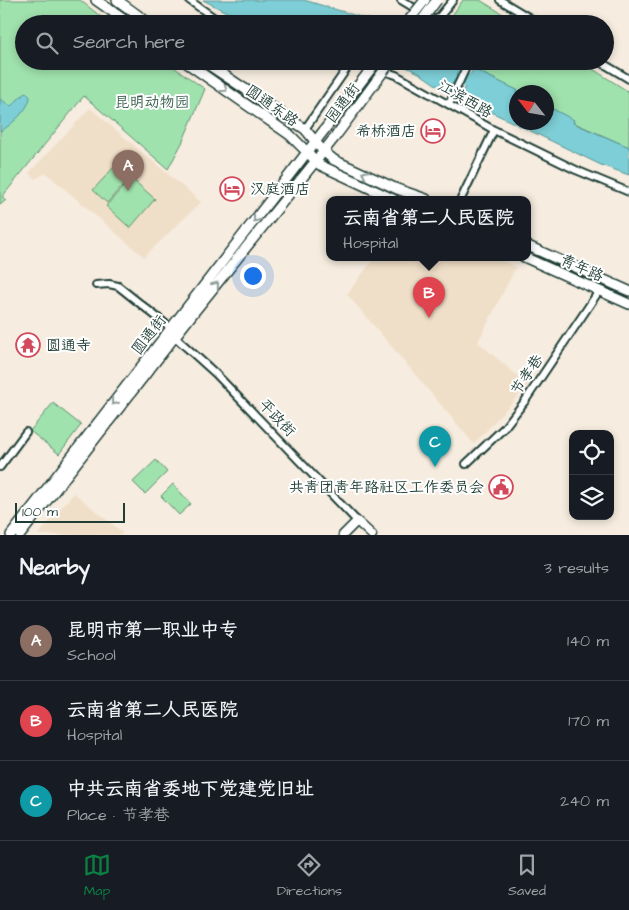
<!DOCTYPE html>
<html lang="en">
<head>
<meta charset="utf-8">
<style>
  :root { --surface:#171b24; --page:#242831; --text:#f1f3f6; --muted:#9ea1a6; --line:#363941; --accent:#0b8043 }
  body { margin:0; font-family:"Architects Daughter","LXGW WenKai TC",sans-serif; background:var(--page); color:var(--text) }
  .controls { position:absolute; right:15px; bottom:15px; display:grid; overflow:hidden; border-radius:10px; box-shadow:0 2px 8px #0003 }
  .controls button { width:45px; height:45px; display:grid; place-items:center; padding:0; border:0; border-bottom:1px solid var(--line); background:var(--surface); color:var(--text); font:25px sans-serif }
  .compass { position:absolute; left:509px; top:85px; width:45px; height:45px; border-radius:50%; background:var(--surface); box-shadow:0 2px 8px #0003; rotate:301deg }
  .scale { position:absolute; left:15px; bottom:12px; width:110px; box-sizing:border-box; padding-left:5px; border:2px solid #1f3d34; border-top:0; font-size:14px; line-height:18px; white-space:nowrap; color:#1f3d34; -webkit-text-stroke:4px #fff; paint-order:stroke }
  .you { position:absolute; left:252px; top:275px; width:18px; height:18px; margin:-12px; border:4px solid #fff; border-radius:50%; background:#1a73e8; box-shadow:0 0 0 8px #1a73e833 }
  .badge { display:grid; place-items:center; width:32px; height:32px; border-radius:50%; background:var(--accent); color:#fff; font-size:16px; font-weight:700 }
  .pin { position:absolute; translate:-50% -41px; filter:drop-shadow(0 1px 2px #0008) }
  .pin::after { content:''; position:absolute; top:26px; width:18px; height:15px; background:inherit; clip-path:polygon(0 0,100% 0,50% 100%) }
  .popup { position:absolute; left:326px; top:196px; width:205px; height:65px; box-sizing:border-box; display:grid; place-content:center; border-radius:10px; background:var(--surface); filter:drop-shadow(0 1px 4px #0005); font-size:16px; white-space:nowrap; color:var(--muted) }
  .popup b { font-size:19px; color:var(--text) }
  .popup::after { content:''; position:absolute; left:50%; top:100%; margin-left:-10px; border:10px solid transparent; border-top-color:var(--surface) }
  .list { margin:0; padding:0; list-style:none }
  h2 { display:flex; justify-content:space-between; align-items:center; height:65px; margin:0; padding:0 20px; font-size:21px }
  h2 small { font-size:16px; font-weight:400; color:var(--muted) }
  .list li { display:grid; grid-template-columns:32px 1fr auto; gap:15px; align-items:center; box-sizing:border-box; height:80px; padding:0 20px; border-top:1px solid var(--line) }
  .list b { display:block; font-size:19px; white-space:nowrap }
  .list p { margin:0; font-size:16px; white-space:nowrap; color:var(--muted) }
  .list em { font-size:16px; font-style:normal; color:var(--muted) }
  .icon { flex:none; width:28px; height:28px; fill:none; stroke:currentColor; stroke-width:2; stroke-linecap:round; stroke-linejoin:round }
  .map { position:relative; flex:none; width:629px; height:535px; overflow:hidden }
  .search { position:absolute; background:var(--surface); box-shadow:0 2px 8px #0003; left:15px; right:15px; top:15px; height:55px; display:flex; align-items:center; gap:12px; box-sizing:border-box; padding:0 18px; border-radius:28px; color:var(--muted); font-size:19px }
  .sheet { height:305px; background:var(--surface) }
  nav { display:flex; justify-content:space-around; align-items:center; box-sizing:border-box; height:70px; border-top:1px solid var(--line); background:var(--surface); font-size:14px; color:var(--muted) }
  nav a { display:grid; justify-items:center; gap:2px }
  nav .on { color:var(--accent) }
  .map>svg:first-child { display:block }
  .built { fill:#f0dfc8 }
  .green { fill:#9fe2ad; stroke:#5f9070 }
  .water { fill:#7dced6; stroke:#579495 }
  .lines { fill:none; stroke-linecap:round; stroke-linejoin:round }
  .river { stroke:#7dced6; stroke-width:14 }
  .minor-casing { stroke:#1f3d34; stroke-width:10 }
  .tertiary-casing { stroke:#1f3d34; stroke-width:11 }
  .secondary-casing { stroke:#1f3d34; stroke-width:12 }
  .minor { stroke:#fff; stroke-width:6 }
  .tertiary { stroke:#fff; stroke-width:8 }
  .secondary { stroke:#fff; stroke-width:9 }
  .secondary-bridge-casing { stroke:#1f3d34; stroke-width:12; stroke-linecap:butt }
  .secondary-bridge { stroke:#fff; stroke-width:9 }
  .oneway { stroke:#8f9e9a }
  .labels { text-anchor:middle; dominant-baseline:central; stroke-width:4; stroke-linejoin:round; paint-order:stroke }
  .street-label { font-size:15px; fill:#1f3d34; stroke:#fff }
  .park-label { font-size:15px; fill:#395e4c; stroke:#fff }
  .poi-label { font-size:15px; fill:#1f3d34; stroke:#fff; text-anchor:end }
</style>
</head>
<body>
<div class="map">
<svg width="629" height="535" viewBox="0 0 629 535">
  <rect width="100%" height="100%" fill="#f6ecdf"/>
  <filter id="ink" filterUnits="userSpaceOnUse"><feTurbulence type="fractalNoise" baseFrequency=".02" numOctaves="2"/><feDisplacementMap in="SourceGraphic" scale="10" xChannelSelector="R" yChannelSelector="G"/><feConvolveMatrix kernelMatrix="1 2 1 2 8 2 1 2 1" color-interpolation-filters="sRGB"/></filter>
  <g filter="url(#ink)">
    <path class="built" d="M90 108 201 202 144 257 46 173 35 179 29 173Z
      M375 257H495L516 267 478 342 528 385 474 444 347 294Z
      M74 493 122 532 121 535H38Z"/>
    <path class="green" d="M0 0H80L110 24H24V61H165L205 89 182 143 168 169 84 96 2 197 6 200 0 205Z
      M463 0H480L519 24H446Z
      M457 61H580L629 92V147L572 122 573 120 547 106 546 92H521L473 69 474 67 463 62 462 64Z
      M114 167 128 179 107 203 93 190Z
      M131 178 155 199 130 228 106 206Z
      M53 403 81 425 59 454 30 431Z
      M156 460 167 472 145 494 133 482Z
      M173 484 191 504 179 515 161 496Z"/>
    <path class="water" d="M203 0H304L364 18 391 24H260L234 16Z
      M393 61H457L462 64 448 93 419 73Z
      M473 69 521 92H516V122H546L547 106 574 120 573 123 629 147V175L601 165 460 97Z
      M26 92 30 97C30 108 10 127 0 131V99L11 106Z"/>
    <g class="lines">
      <path class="river" d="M433 61 482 89"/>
      <g class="minor-casing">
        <path id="minor" d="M189 0 223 24
          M401 0 436 21
          M500 0 540 24
          M437 24 436 21 453 0
          M341 61 377 69 396 75 494 130 576 170 629 192
          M599 61 629 79
          M449 104 469 61
          M305 129 350 64
          M461 199 494 130
          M96 285 109 284 118 286 172 329
          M175 337 216 374 357 521
          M466 464 504 428 525 401 599 291
          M0 467 26 432"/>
      </g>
      <g class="tertiary-casing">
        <path id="tertiary" d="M343 535 357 521 372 535"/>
      </g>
      <g class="secondary-casing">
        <path id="secondary" d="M96 0 130 24
          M117 0 150 24
          M184 61 290 135 320 165 393 199
          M203 61 305 129 323 151 334 160 397 189 426 199
          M528 246 629 291
          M524 257 629 304
          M11 535 325 129
          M20 535 194 312 335 137"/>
      </g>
      <use href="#minor" class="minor"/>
      <use href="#tertiary" class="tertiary"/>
      <use href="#secondary" class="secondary"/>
      <g class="secondary-bridge-casing">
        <path id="secondary-bridge" d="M406 24 425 0
          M419 24 437 0
          M325 129 377 61
          M335 137 391 61"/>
      </g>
      <use href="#secondary-bridge" class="secondary-bridge"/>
    </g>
    <defs><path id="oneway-chevron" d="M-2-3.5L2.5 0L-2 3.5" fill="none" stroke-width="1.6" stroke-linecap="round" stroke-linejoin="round" transform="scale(1.25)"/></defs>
    <g class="oneway">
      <use href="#oneway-chevron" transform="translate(224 89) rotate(35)"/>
      <use href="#oneway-chevron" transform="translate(365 174) rotate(-156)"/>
      <use href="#oneway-chevron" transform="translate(256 219) rotate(127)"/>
      <use href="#oneway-chevron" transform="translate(216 285) rotate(-51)"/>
      <use href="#oneway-chevron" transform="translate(114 402) rotate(128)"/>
    </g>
  </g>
  <defs>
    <g id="hotel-ring" transform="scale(1.25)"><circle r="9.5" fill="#fff" stroke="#d1495b" stroke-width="1.5"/><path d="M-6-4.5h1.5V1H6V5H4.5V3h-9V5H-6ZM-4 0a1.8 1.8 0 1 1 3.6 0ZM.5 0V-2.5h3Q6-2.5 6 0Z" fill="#d1495b"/></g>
    <g id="temple-ring" transform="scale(1.25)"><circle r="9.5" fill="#fff" stroke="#d1495b" stroke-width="1.5"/><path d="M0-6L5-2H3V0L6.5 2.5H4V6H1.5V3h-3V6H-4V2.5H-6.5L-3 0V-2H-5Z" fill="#d1495b"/></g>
    <g id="civic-ring" transform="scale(1.25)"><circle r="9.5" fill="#fff" stroke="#d1495b" stroke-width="1.5"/><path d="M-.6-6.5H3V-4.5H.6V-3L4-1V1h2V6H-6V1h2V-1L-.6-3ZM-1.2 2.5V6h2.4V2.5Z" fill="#d1495b"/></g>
  </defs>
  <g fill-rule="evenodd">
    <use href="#hotel-ring" x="433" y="131"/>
    <use href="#hotel-ring" x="232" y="189"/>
    <use href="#temple-ring" x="28" y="345"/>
    <use href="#civic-ring" x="501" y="487"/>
  </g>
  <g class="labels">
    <g class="street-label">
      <text transform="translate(465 99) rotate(30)">江滨西路</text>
      <text transform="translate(343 103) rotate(-53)">园通街</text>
      <text transform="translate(272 106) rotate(35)">圆通东路</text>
      <text transform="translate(582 268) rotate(24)">青年路</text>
      <text transform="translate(149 335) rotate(-52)">圆通街</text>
      <text transform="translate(527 375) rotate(-56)">节孝巷</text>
      <text transform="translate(277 418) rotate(46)">平政街</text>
    </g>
    <g class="park-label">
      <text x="152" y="102">昆明动物园</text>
    </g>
    <g class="poi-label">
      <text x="416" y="131">希桥酒店</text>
      <text x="250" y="189" text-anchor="start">汉庭酒店</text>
      <text x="46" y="345" text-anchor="start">圆通寺</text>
      <text x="484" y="487">共青团青年路社区工作委员会</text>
    </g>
  </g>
</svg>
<div class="controls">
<button><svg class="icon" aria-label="locate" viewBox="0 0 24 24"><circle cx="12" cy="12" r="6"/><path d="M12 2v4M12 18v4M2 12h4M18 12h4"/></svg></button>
<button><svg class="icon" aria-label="layers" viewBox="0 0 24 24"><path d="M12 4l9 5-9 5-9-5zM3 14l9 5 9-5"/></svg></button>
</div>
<svg class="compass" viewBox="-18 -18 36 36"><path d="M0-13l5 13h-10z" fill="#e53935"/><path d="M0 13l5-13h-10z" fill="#9ea1a6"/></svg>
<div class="scale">100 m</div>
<div class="you"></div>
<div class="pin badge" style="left:128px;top:191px;background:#8d6e63">A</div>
<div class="pin badge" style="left:429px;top:318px;background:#e0444e">B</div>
<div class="popup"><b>云南省第二人民医院</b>Hospital</div>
<div class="pin badge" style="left:435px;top:467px;background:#0f9aa8">C</div>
<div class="search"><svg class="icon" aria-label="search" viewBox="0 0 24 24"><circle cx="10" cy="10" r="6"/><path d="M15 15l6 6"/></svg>Search here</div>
</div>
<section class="sheet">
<h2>Nearby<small>3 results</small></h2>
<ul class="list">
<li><span class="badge" style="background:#8d6e63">A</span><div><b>昆明市第一职业中专</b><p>School</p></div><em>140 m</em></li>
<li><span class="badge" style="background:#e0444e">B</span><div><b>云南省第二人民医院</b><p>Hospital</p></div><em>170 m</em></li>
<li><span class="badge" style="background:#0f9aa8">C</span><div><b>中共云南省委地下党建党旧址</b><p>Place · 节孝巷</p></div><em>240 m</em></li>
</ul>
</section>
<nav>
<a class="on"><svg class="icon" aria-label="map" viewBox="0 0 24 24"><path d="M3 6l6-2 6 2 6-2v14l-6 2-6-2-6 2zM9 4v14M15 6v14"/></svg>Map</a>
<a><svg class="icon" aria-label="directions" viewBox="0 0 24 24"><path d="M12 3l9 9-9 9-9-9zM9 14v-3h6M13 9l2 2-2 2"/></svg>Directions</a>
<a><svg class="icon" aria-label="saved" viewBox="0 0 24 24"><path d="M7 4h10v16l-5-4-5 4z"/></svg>Saved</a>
</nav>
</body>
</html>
